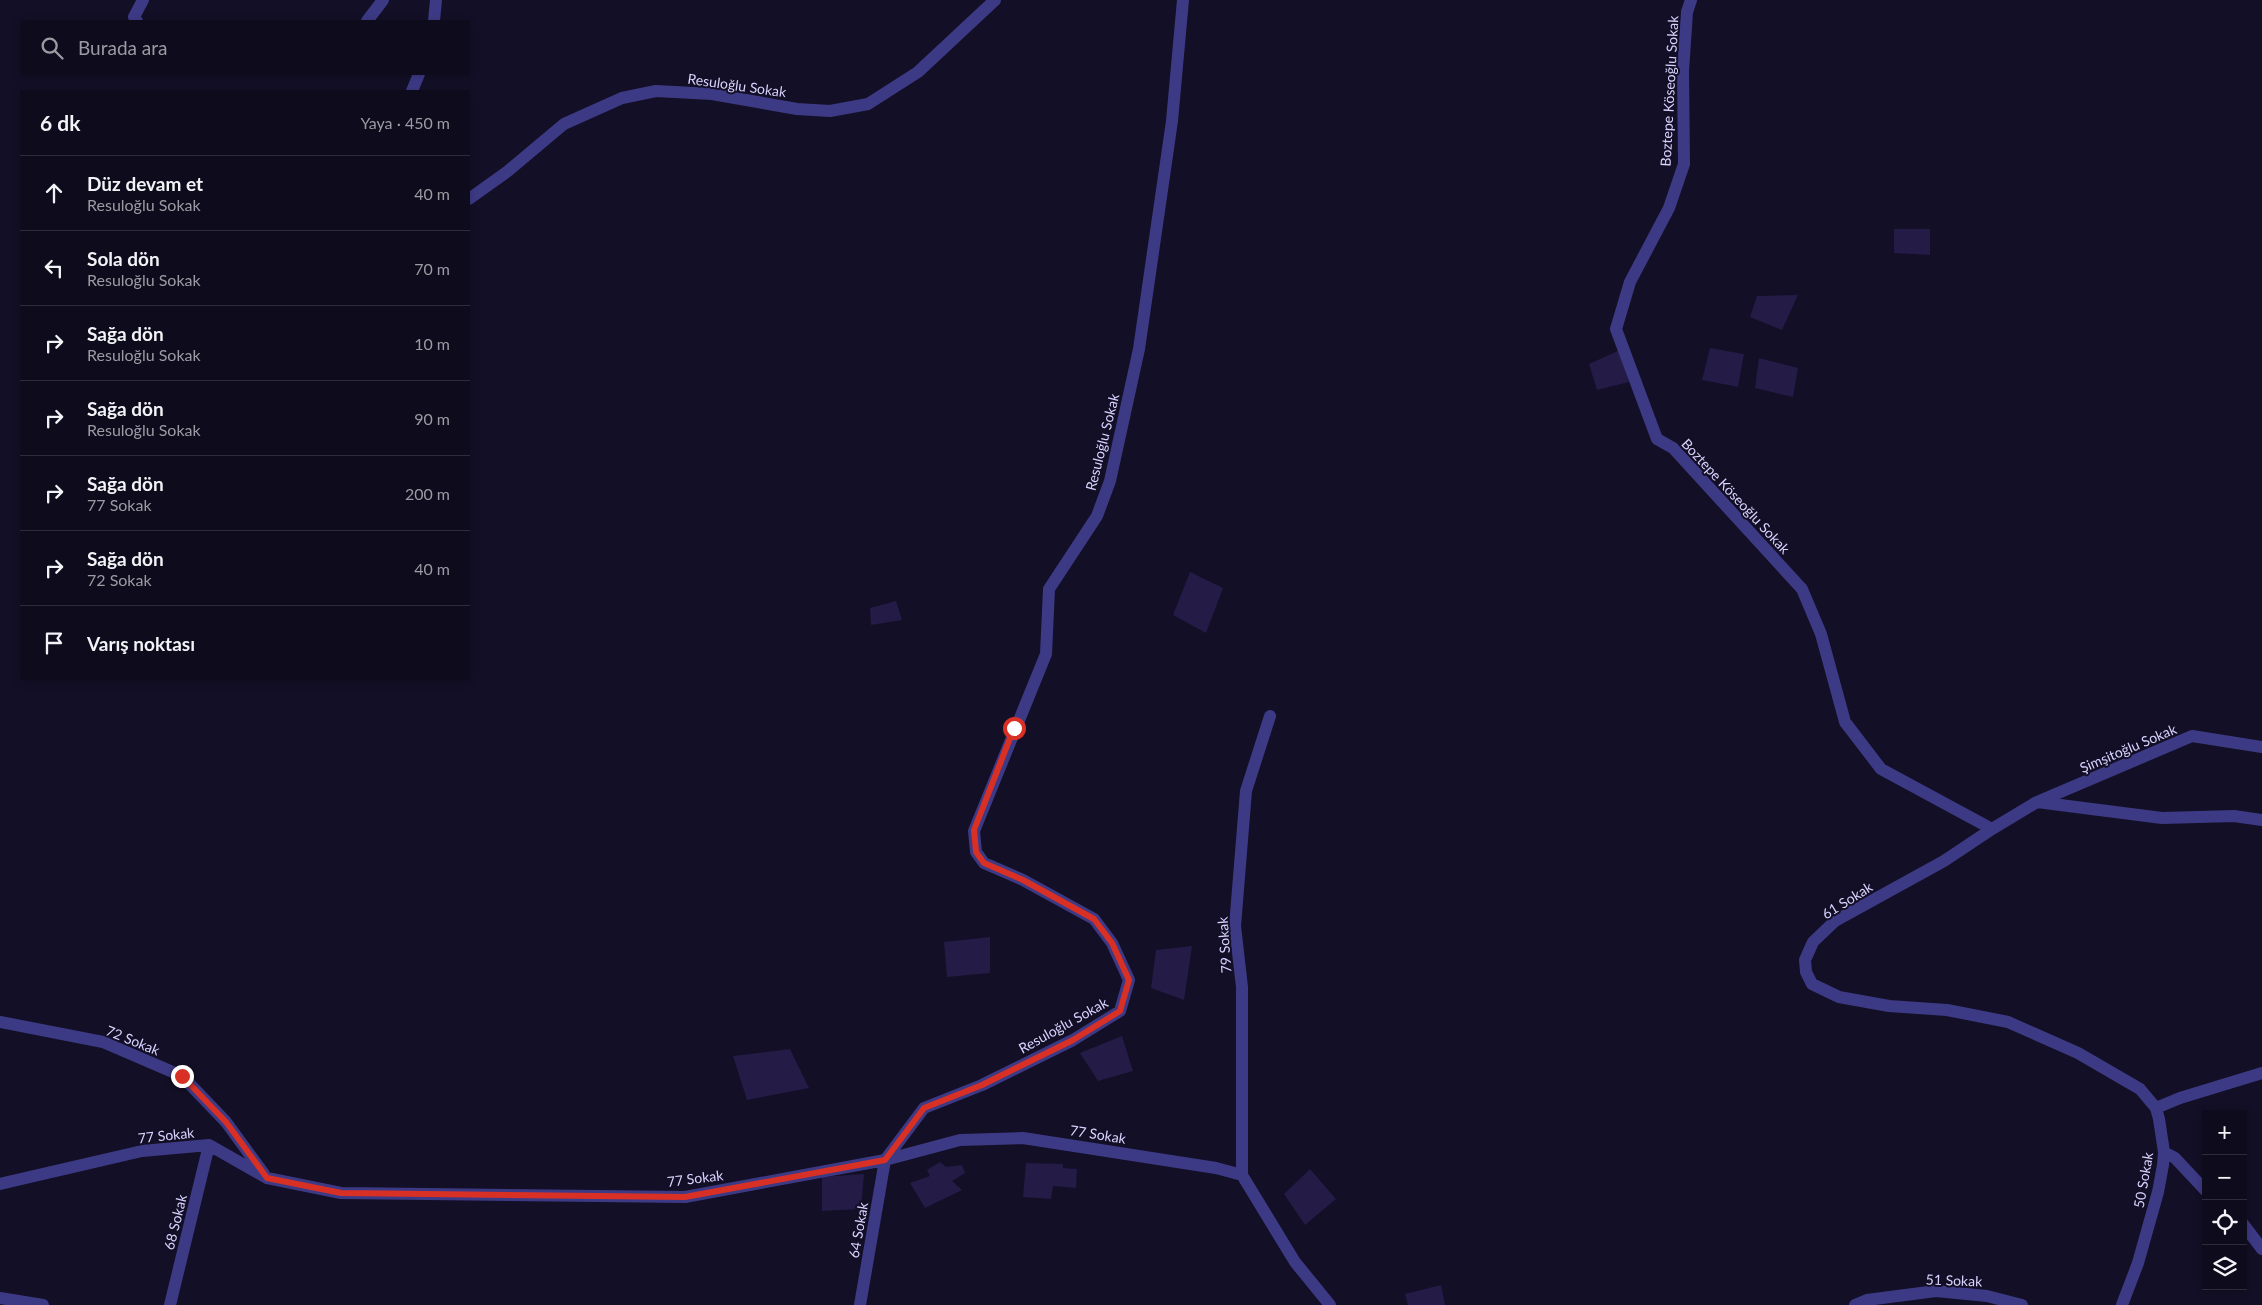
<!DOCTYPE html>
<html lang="tr">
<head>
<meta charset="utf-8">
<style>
  :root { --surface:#0e0b1c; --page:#171425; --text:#f1f3f6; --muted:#9b9ba3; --line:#2e2b3b }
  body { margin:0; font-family:Lato,sans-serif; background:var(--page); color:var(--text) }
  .controls { position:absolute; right:15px; bottom:15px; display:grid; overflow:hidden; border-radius:0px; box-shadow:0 2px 8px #0003 }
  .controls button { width:45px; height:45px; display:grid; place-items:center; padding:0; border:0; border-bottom:1px solid var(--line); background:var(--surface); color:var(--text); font:25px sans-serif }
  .stop { position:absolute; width:15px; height:15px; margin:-11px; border:4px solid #d93025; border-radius:50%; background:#fff }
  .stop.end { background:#d93025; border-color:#fff; box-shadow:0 1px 5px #0008 }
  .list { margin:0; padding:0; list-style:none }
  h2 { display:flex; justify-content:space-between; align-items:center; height:65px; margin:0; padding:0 20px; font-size:21px }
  h2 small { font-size:16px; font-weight:400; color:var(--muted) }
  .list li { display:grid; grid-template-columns:32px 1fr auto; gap:15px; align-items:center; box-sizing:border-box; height:75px; padding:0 20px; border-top:1px solid var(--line) }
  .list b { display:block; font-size:19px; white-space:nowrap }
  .list p { margin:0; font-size:16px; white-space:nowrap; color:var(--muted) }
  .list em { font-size:16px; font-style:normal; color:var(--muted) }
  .icon { flex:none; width:28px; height:28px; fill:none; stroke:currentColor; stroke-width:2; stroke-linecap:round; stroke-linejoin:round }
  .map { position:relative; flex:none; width:2262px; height:1305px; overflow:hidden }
  .search { position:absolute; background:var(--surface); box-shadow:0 2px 8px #0003; left:20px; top:20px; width:450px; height:55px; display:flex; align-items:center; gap:12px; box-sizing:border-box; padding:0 18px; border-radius:0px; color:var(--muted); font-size:19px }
  .panel { position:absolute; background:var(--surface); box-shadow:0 2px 8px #0003; left:20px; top:90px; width:450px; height:590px; border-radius:0px }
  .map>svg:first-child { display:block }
  .building { fill:#241b47 }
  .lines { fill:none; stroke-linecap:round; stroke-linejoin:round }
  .minor { stroke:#3d3a85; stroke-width:12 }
  .route { stroke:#d93025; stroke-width:6 }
  .labels { text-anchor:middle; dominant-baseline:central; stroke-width:4; stroke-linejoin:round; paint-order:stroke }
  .street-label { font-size:14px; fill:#d9d4ff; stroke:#130f26 }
</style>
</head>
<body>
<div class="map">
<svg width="2262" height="1305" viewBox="0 0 2262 1305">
  <rect width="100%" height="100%" fill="#130f26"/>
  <path class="building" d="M1894 229H1930V255L1894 253Z
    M1798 295 1782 330 1750 317 1757 296Z
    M1710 348 1744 354 1738 387 1702 380Z
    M1620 350 1629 382 1597 390 1589 364Z
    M1759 358 1798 368 1793 397 1755 388Z
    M1190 572 1223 588 1206 633 1173 615Z
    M896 601 902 620 871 625 870 608Z
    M990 937V973L947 977 944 942Z
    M1192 946 1184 1000 1151 988 1156 950Z
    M1122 1036 1133 1071 1098 1081 1080 1053Z
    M790 1049 809 1088 747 1100 733 1056Z
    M940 1162 946 1167 962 1165 965 1173 952 1181 962 1190 925 1208 910 1183 930 1176 927 1170Z
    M1026 1163 1063 1164V1168L1077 1169 1076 1188 1053 1186 1051 1199 1023 1197Z
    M1310 1169 1336 1199 1305 1225 1284 1194Z
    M864 1174 861 1209 822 1211V1177Z
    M1441 1285 1445 1305H1408L1405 1294Z"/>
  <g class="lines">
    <path class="minor" d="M1691 0 1687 12 1683 71 1684 164 1669 208 1630 282 1616 329 1657 439 1673 448 1802 589 1821 634 1845 722 1881 769 1992 829
      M137 21 134 17 143 0
      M367 21 383 0
      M434 21 436 0
      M412 91 419 74
      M469 199 508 171 564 124 622 98 656 91 712 94 797 109 830 111 868 104 918 72 995 0
      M2037 802 2162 818 2234 816 2262 820
      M0 1022 103 1042 182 1076 226 1122 264 1174
      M2156 1108 2180 1098 2262 1073
      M2164 1152 2175 1158 2206 1191
      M1242 1175V987L1235 926 1246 791 1270 716
      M0 1184 142 1151 209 1145 267 1178 341 1193 685 1197 885 1160 960 1140 1023 1138 1216 1168 1242 1175 1295 1262 1330 1305
      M2243 1224 2262 1249
      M0 1298 43 1305
      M170 1305 209 1145
      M860 1305 885 1160 924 1108 982 1085 1073 1040 1120 1011 1129 980 1112 943 1094 919 1023 880 984 863 976 852 974 831 1046 654 1049 589 1097 516 1110 481 1139 349 1172 121 1183 0
      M1855 1305 1867 1300 1936 1291 1987 1296 2022 1305
      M2122 1305 2138 1263 2158 1192 2163 1165 2164 1152 2159 1119 2156 1108 2140 1089 2078 1053 2008 1022 1947 1010 1889 1006 1839 997 1812 984 1806 972 1805 960 1813 942 1835 921 1944 861 1992 829 2037 802 2192 736 2262 747"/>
  </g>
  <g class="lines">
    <path class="route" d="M182 1076 226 1122 267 1178 341 1193 685 1197 885 1160 924 1108 982 1085 1073 1040 1120 1011 1129 980 1112 943 1094 919 1023 880 984 863 976 852 974 830 1014 728"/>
  </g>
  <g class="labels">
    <g class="street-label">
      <text transform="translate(737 85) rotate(8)">Resuloğlu Sokak</text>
      <text transform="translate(1669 91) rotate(-87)">Boztepe Köseoğlu Sokak</text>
      <text transform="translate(1102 442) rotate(-76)">Resuloğlu Sokak</text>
      <text transform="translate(1736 496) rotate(47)">Boztepe Köseoğlu Sokak</text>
      <text transform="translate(2128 748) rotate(-23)">Şimşitoğlu Sokak</text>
      <text transform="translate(1847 900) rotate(-32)">61 Sokak</text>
      <text transform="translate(1224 945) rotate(-94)">79 Sokak</text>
      <text transform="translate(1063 1025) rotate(-29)">Resuloğlu Sokak</text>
      <text transform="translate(133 1040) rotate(22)">72 Sokak</text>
      <text transform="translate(1098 1134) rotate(9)">77 Sokak</text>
      <text transform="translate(166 1135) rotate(-6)">77 Sokak</text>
      <text transform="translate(695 1178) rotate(-7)">77 Sokak</text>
      <text transform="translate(2143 1180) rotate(-80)">50 Sokak</text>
      <text transform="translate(175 1222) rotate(-76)">68 Sokak</text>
      <text transform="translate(858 1230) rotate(-80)">64 Sokak</text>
      <text transform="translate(1954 1280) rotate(2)">51 Sokak</text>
    </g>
  </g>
</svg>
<div class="controls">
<button>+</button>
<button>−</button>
<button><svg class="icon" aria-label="locate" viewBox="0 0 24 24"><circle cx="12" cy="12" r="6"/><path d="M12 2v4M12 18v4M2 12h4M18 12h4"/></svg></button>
<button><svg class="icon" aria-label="layers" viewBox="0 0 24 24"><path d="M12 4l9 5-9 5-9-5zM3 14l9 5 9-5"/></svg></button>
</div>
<div class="stop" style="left:1014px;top:728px"></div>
<div class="stop end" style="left:182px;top:1076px"></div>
<div class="search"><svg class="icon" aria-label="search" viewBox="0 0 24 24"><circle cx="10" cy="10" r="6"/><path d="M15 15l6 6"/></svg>Burada ara</div>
<section class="panel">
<h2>6 dk<small>Yaya · 450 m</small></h2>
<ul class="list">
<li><svg class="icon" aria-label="ahead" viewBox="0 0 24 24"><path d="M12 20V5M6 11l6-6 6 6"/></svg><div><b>Düz devam et</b><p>Resuloğlu Sokak</p></div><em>40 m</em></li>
<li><svg class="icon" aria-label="left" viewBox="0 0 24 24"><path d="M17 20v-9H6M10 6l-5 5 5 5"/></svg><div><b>Sola dön</b><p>Resuloğlu Sokak</p></div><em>70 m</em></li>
<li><svg class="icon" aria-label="right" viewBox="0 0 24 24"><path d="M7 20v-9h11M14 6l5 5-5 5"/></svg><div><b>Sağa dön</b><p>Resuloğlu Sokak</p></div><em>10 m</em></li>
<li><svg class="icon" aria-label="right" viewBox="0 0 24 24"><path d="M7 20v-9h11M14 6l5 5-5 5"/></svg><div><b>Sağa dön</b><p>Resuloğlu Sokak</p></div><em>90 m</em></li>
<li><svg class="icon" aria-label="right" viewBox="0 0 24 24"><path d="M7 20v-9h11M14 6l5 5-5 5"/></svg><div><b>Sağa dön</b><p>77 Sokak</p></div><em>200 m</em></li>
<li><svg class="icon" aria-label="right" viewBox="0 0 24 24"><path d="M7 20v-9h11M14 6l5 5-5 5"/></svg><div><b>Sağa dön</b><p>72 Sokak</p></div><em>40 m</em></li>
<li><svg class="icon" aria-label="arrive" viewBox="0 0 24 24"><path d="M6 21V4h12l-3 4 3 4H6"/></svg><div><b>Varış noktası</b></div></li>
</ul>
</section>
</div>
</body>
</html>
